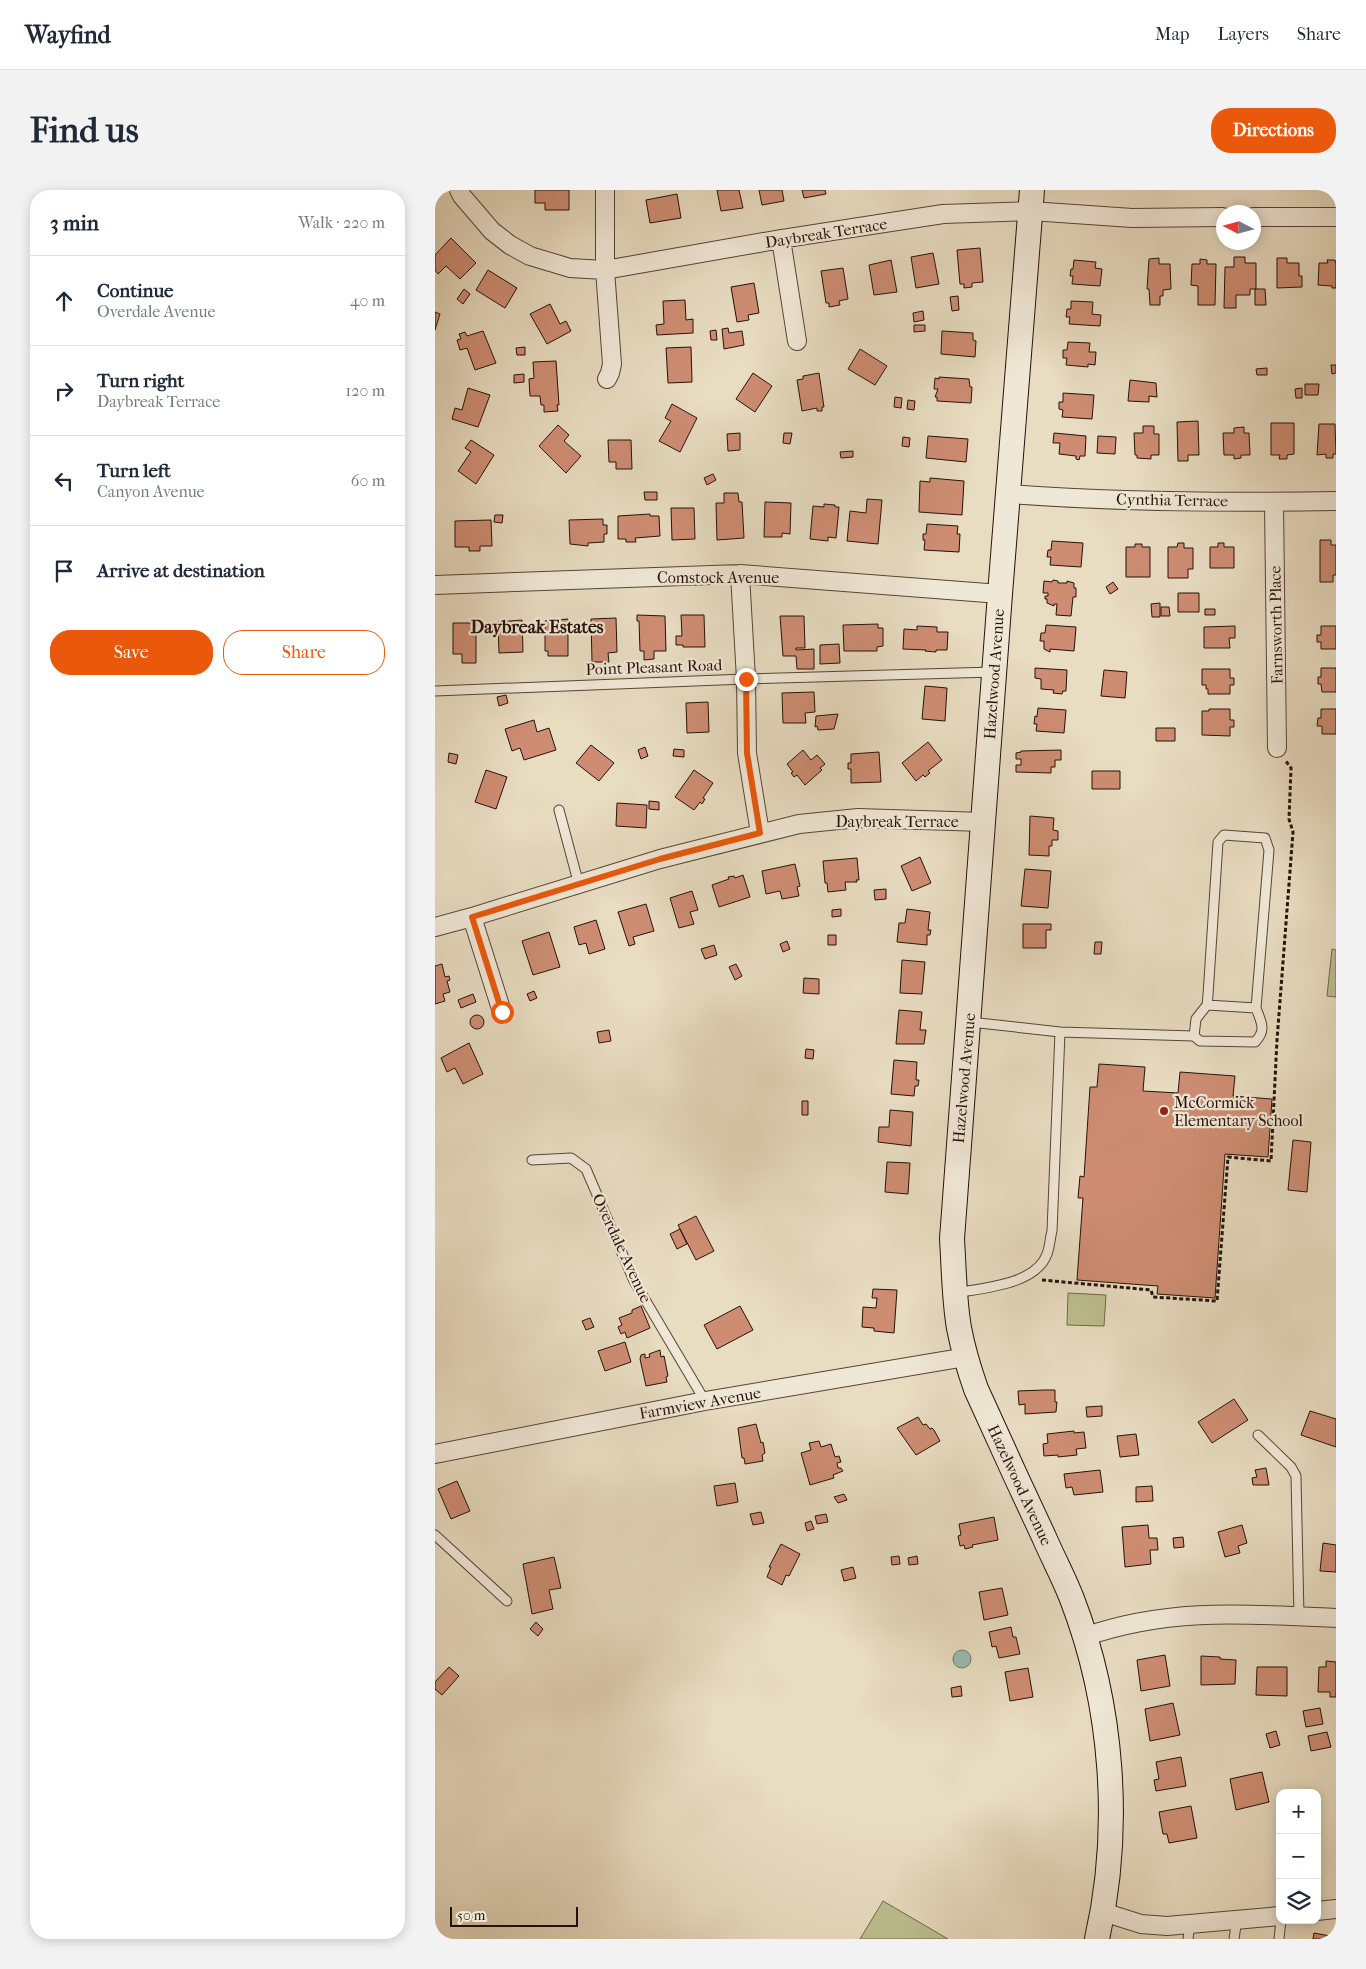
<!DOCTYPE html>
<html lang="en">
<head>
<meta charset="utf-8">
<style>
  :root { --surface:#fff; --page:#f2f2f3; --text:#1f2937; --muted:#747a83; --line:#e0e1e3; --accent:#ea580c }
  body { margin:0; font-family:"IM FELL French Canon",serif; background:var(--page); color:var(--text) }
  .controls { position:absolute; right:15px; bottom:15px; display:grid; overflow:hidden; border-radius:10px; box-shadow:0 2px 12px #0003 }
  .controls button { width:45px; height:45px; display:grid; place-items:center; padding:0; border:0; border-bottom:1px solid var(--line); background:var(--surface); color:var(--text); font:25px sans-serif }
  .compass { position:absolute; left:781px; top:15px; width:45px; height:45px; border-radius:50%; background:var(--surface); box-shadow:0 2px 12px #0003; rotate:276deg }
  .scale { position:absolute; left:15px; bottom:12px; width:128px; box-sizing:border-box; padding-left:5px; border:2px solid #261108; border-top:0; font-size:14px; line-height:18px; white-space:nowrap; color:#261108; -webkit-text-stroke:4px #f0e8d7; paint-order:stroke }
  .stop { position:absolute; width:15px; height:15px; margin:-11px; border:4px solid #ea580c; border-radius:50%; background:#fff }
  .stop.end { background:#ea580c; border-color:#fff; box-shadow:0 1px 5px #0008 }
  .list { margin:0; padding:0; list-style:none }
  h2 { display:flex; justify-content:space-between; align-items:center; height:65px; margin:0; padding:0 20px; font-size:21px }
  h2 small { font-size:16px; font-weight:400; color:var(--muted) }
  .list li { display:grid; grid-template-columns:32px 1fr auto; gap:15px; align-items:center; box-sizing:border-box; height:90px; padding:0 20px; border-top:1px solid var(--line) }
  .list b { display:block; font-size:19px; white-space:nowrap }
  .list p { margin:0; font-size:16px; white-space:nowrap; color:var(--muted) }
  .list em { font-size:16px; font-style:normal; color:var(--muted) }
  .actions { display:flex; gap:10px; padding:15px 20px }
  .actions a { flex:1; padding:11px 0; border:1px solid var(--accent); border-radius:20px; text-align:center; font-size:18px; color:var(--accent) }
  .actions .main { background:var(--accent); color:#fff }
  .icon { flex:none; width:28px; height:28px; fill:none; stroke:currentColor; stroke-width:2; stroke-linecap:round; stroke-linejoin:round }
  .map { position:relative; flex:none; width:901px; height:1749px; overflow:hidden; border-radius:20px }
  header { display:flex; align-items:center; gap:30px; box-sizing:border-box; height:70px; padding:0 25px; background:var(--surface); border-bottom:1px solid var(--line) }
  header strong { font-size:24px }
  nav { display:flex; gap:28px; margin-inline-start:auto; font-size:18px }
  .intro { display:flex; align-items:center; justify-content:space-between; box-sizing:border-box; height:120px; padding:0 30px }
  h1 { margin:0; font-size:35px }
  .button { padding:12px 22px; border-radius:20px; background:var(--accent); color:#fff; font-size:18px; font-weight:700 }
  main { display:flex; gap:30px; padding:0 30px }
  aside { flex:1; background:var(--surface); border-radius:20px; box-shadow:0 2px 12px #0003 }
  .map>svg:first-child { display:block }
  .green { fill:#bcbf8f; stroke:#71684c }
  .water { fill:#98bcae; stroke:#6a786c }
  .building { fill:#ce8d73; stroke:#261108 }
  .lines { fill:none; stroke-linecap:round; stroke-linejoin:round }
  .lane-casing { stroke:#564436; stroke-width:11 }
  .street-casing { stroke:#564436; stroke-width:20 }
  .secondary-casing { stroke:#261108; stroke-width:26 }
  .path { stroke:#261108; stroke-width:3; stroke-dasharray:4 2.5; stroke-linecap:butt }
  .lane { stroke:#f0e8d7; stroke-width:9 }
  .street { stroke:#f0e8d7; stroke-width:18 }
  .secondary { stroke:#f0e8d7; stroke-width:24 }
  .route { stroke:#ea580c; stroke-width:6 }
  .poi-dot { fill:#8f2418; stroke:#f0e8d7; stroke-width:2 }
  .labels { text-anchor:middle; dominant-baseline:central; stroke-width:4.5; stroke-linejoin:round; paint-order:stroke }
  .street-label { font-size:16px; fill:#261108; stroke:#f0e8d7 }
  .poi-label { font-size:16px; fill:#261108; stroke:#f0e8d7; text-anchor:start }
  .neighbourhood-label { font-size:18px; font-weight:bold; fill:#261108; stroke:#f0e8d7 }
</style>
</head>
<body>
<header>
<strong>Wayfind</strong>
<nav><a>Map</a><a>Layers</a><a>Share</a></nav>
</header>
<div class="intro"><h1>Find us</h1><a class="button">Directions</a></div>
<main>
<aside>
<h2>3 min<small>Walk · 220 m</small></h2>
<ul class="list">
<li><svg class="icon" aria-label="ahead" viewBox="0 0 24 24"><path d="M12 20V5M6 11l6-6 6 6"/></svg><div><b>Continue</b><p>Overdale Avenue</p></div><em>40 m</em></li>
<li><svg class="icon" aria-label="right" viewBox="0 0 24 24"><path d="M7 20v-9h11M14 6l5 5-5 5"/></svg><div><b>Turn right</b><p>Daybreak Terrace</p></div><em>120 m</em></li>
<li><svg class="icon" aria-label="left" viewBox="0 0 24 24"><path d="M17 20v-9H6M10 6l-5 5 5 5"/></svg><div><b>Turn left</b><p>Canyon Avenue</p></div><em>60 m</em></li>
<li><svg class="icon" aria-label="arrive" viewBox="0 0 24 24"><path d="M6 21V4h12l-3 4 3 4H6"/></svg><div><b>Arrive at destination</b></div></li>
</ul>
<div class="actions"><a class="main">Save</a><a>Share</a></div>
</aside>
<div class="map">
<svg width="901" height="1749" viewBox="0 0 901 1749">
  <rect width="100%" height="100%" fill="#e8dcc1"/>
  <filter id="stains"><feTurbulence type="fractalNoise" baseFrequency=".004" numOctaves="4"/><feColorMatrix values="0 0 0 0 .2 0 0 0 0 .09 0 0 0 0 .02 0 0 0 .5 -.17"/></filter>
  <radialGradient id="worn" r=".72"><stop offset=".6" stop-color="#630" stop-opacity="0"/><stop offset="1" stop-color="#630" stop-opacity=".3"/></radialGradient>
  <path class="green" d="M897 759 901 760V807L892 806Z
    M633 1103 671 1105 669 1136 632 1135Z
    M448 1711 513 1749H425Z"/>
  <path class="water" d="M518 1469a9 9 0 1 1 18 0a9 9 0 1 1-18 0Z"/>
  <path class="building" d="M100 0H134V20H110V13H100Z
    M282 0H304L308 18 286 21Z
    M324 0H347L349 11 327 15Z
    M367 0H390L391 4 369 8Z
    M242 4 246 28 215 33 211 10Z
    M16 48 41 73 25 89 11 76 3 84 0 80V65Z
    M545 58 548 92 537 93V97L529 98V94H525L522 60Z
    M498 63 504 94 481 98 476 67Z
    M799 67H810V73H821V99H815V105H801V118H789L790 77H799Z
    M724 68V74H735L736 99 728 100V106H725V115H715L714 99H712L714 69Z
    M842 68H852V73H864V86H867V97L842 98Z
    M765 69 772 70V74H781L780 115H763V96L756 95 757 74H765Z
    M456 70 462 102 439 105 434 75Z
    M639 70 661 72 660 78 667 79 665 96 637 94 638 86H635L636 79H638Z
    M892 70H900L901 74V98H897V96L883 95 884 73H893Z
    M408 78 413 109 404 111 405 115 394 117V113H391L386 81Z
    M53 80 82 98 70 118 41 100Z
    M319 93 324 123 313 125 314 130 302 132 296 97Z
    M29 99 35 104 28 114 22 109Z
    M820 99H830L831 115H820Z
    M523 106 524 120 517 121 515 107Z
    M250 110 251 130 258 129V143L222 145 221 135 229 134 228 111Z
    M636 111 658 112 657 124 666 125 665 136 634 134 635 127H631L632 119H636Z
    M115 114 125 134 131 131 136 141 112 154 95 124Z
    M488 121 489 130 479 132 478 123Z
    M0 122 5 124 0 140Z
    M479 135H490V141L479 142Z
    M293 138 294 143 307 141 309 155 289 159 287 139Z
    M281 140 282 150H276L275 141Z
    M48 141 61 173 40 180 32 158 25 160 22 150 26 149 24 144 30 142 32 146Z
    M507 141 538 143V150L541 151 540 167 506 164Z
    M633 152 655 153 654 162H661L660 175 653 174V177L631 175 632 168H628V160H632Z
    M90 157V165H82L81 158Z
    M256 157 257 192 233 193 231 158Z
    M425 159 452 176 440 195 413 179Z
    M121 171 124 215H122L123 221 109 222V215H106L105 206H95L94 189 99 188 98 172Z
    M896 175H901V183L897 184Z
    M832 178V185H822L821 179Z
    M318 183 337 196 320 222 301 209Z
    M384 183 389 217H387V221H382V218L367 221 362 190 368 189V186Z
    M89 184V192L79 193V185Z
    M504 187 534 189 535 197H537L536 213 502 211V207H500L503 199H499L500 188 504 189Z
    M695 190 721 193 722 207 714 206V212L693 211Z
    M870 194H884L883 205H870Z
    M33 198 55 205 43 237 17 229 20 218 27 220Z
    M867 198V208H861L860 199Z
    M628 203 659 205 657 229 627 227 628 220 624 219V212H628Z
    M460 207 467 208 466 218 459 217Z
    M473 210 480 211 479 220 472 219Z
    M237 214 262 228 245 262 224 251 236 231 230 228Z
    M763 231 764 265H753V271H743L742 232Z
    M836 233H859V264L852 265V269H844L845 265H836Z
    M884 234H900L901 264H898V268H891V264L882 265Z
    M123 235 134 245 129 251 146 266 131 283 104 256Z
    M708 236H719V244H724V265H716V269L702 268V265H700L699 243H708Z
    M809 237V243H814L815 265H806V268L799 269V265H789L788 243H799V238Z
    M305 243V260L293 261 292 244Z
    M349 243H357L355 254 348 253Z
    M619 243 651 246 650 266H645L644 270 641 269V266L624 264 625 253H618Z
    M493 246 533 249 531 272 491 268Z
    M663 246 681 247 680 264 662 263Z
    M468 247 475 248 474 257 467 256Z
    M36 250 59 265 41 294 23 281 36 262 30 258Z
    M173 250H196L197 279H181V272H174Z
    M418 261V267L406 268 405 262Z
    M278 284 281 290 272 295 269 288Z
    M495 288 529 291 527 325 484 322 485 291 495 292Z
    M209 302H222V310H210Z
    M289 303H303L304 312H307L309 348 282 350 281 313H289Z
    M432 309 447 310 443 354 412 351 415 321 431 323Z
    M330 312 356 313 355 344 347 343V347H329Z
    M389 314 400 315V317H404L401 348 393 347V351L375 349 378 316 389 317Z
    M236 318H259L260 349 237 350Z
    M215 324V326H224L225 346 200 348 201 352H191V349H183V326Z
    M60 325H68L67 333 59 332Z
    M168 329V335H172V344H169V352L153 353V356L135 354 134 330Z
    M56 330 57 356H45V361H34V357H20V331Z
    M492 334 523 336 522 344H525L524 362 489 360 490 350H488V344H491Z
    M885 350H896V355H901V385H898V392H885Z
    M617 351 648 353 646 377 615 375 616 367H612L613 360H616Z
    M743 353H749V358H758V379H753V388H733V357H742Z
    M783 353H789V357H799V378H775V357H783Z
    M700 354H707V357H715V387H691V357H700Z
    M618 390 623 391V393H632V391L639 393V398H641V407H638L636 426 621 425 622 414H619V416L612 413V409H610V406H613V403H608L609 391 617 392Z
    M678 392 683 399 675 404 671 397Z
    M743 403H764V422H743Z
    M725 413V427H717L716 414Z
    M726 417H734L735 426H726Z
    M770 419H780V425H770Z
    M202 425 230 426 231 461H219V469L209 470V461H205L204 431H202Z
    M246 425H269L270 457H248V455H241V446H247Z
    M345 426H369L370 458H361V460L379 459V479H362L361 466H348Z
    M181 428 182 462 173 463 174 472H157L156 429Z
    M133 429V466H113V461H110V431Z
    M87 430 88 462 64 463 63 432Z
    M18 433H41V473H27V464H18Z
    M443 434V438H448V456L442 457V461H409L408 435Z
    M611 435 641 437 639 461 615 459V462L609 459V451H605L606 443H610Z
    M482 436 502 437V442H513L512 460H501V462L490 461 491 460 468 459 469 439 482 440Z
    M800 436V448H794L795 458H769V437Z
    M886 436H901V459H886V452H882V445H886Z
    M404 454 405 473 385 474V455Z
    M600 478 632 480 631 501H628L627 504 618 503 619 500 606 499V489L600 488Z
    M886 478H901V502H887L886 494H883V487H886Z
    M767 479H795V488H799V495H795V504H773V499H771V495H767Z
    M669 480 692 482 690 508 666 506Z
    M490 496 512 498 510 531 487 529Z
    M379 502 380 522 370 523 371 533H348L347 503Z
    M71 505 73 513 64 516 62 507Z
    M273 512 274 542 252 543 251 513Z
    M603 518 631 520 629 543 601 541 602 534H599L600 526 602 527Z
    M774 519H795V530H799V537H795V546L767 545V521H774Z
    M886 519H901V544H887V536H882L883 528H886Z
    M403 524 399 539 383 540 382 536 380 537 381 526Z
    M99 530 102 542 114 538 121 560 89 570 85 558 77 561 70 539Z
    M721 538H740V551H721Z
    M493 552 507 570 493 581 495 583 490 587 488 585 481 591 467 573Z
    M156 555 179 573 164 591 141 573Z
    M210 557 213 566 206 569 203 560Z
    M239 559 249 560V567L238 566Z
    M368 560 376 570 382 565 390 574 385 578 387 580 370 595 362 585 359 587 356 583 358 582 352 574Z
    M626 560V570H620V577H616V583L581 582V575H586V569H581V563L586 562V561Z
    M444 562 446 592 416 593V579H413V573H416V564Z
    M14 563 23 565 21 574 13 572Z
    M51 580 72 587 61 619 40 612Z
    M259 580 278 593 268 608 270 609 267 614 265 612 259 620 240 607Z
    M657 581H685V599H657Z
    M214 611 224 612V620L214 619Z
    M182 613 212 615 211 638 181 636Z
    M595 626 619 628 618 640 623 641V650H617V656H614V666L594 665Z
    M485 667 496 693 477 701 466 676Z
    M422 668 424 690H421L422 692H410L411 700 393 702 392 693H390L388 671Z
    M360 674 365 696 362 697 364 706 347 709 345 701 331 704 327 681Z
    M590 679 616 681 613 718 586 716Z
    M308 685 315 707 284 717 277 695 294 689 293 687 299 686 300 688Z
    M451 699V709L440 710 439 700Z
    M257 701 263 720 255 722 259 734 244 738 235 708Z
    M211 714 219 741 198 747 200 754 194 756 183 722Z
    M406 719V726L397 727V720Z
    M472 719 495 722 493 740H496L495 745H492V755L462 752 464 733H470Z
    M161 730 170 759 154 764 151 753 144 755 139 737Z
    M588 734H616V740H611V758H588Z
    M114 742 125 777 98 785 87 751Z
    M393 745H401V755H393Z
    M352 751 355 759 348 762 345 754Z
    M660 752H667L666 764H659Z
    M279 755 282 765 270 769 266 759Z
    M467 770 490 772 487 804 465 803Z
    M7 774 10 787 14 786 15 790 12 791 15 802 8 804 10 811 0 814V776Z
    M301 774 307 786 300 790 294 777Z
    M369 788 384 789V804L368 803Z
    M99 801 102 808 95 811 92 804Z
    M38 804 41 812 26 818 23 810Z
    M464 820 487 822 485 840H491L489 854H461Z
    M35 832a7 7 0 1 1 14 0a7 7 0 1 1-14 0Z
    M174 840 176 851 164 853 162 842Z
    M34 853 48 884 28 894 20 878 12 882 6 868Z
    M371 859 379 860 378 869 370 868Z
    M459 870 482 872 481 890H484L483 896H480L479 906 456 904Z
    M664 874 710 877 708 901 743 903 745 882 800 886 798 906 837 909 833 967 790 964 780 1108 722 1104 723 1096 642 1090 648 1008H643L645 986 649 987 655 897H662Z
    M367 911H373V925H367Z
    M455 920 478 922 476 956 443 952 444 937H454Z
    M858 950 876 952 872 1002 853 1000Z
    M452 972 475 973 473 1004 450 1002Z
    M261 1026 279 1061 261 1070 243 1035Z
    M245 1039 252 1054 242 1059 235 1044Z
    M438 1099 462 1100 459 1143 439 1141V1138L427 1137 428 1117 441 1118 442 1108H437Z
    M206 1116 215 1138 192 1148 190 1142 186 1144 183 1137 187 1135 184 1128 197 1123V1120Z
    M305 1116 318 1140 282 1159 269 1135Z
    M155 1128 159 1137 151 1140 147 1131Z
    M190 1152 196 1172 170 1181 163 1161Z
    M225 1160 226 1167 229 1166 233 1186 231 1187 232 1192 211 1196 205 1169 206 1165 210 1164V1168L215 1167 214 1164Z
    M609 1200H620V1212H622L621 1222 590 1224V1214L584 1215 583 1201Z
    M799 1209 813 1230 777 1253 763 1232Z
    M667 1216V1226L652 1227 651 1217Z
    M875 1221 901 1229V1257L866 1245Z
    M483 1227 488 1235 491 1234 495 1239 497 1238 499 1240 505 1251 481 1265 462 1238Z
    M321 1234 326 1253 328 1252 330 1263 327 1265 328 1271 310 1274 309 1268H307L303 1238Z
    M639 1241V1243L649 1242 651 1258 641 1259 642 1265 623 1267V1265L609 1266 608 1254 613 1253 612 1244Z
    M701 1244 704 1265 685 1267 682 1246Z
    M384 1251 386 1257 396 1254 400 1267 404 1266 406 1272 402 1273 403 1278H406L408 1281 398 1285 399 1288 375 1295 366 1263 376 1260 374 1253Z
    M831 1278 834 1295H818L817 1288 822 1287 820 1280Z
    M665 1280 668 1302 639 1305 637 1297 631 1298 629 1284Z
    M22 1291 35 1321 16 1329 3 1299Z
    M300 1293 303 1312 282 1316 279 1296Z
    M717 1296 718 1311 701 1312V1297Z
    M409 1304 412 1310 403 1313 399 1307Z
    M326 1322 329 1333 318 1335 315 1324Z
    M391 1324 393 1332 382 1334 380 1326Z
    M559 1327 563 1350 537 1355 538 1357 530 1359 529 1355 525 1356 523 1346 526 1345 524 1334Z
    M376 1331 379 1339 372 1341 370 1333Z
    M713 1335 714 1348H722L723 1360H715L716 1374 690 1377 687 1337Z
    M807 1335 812 1353 803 1356 805 1363 790 1367 783 1342Z
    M748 1347 749 1357 739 1358 738 1348Z
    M888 1353 901 1355V1382L885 1381Z
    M346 1354 365 1364 354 1386 351 1385 347 1395 332 1387 336 1377H334Z
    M464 1366 465 1374 457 1375 456 1367Z
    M482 1366 483 1374 474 1375 473 1368Z
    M119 1367 126 1398 114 1400 118 1419 97 1424 88 1374Z
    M418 1377 421 1388 409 1391 406 1380Z
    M567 1398 573 1425 549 1430 544 1402Z
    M101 1432 108 1439 103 1446 95 1439Z
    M576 1437 578 1447H581L585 1464 564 1468 561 1456 557 1457 554 1442Z
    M730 1465 735 1496 706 1501 702 1470Z
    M766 1466 785 1467V1469L801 1470 800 1494 766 1495Z
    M891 1471 901 1472V1507H895V1502H883L884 1477H891Z
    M14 1477 24 1486 7 1505 0 1499V1492Z
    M822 1477H852V1506L821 1505Z
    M593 1478 598 1507 575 1511 570 1482Z
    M526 1496 527 1506 517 1507 516 1498Z
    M738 1513 745 1545 715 1551 710 1519Z
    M885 1518 888 1534 871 1537 868 1521Z
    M841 1541 845 1555 835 1558 831 1544Z
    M892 1542 896 1557 876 1561 873 1546Z
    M746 1567 751 1596 721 1601 719 1590 724 1589 721 1572Z
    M827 1582 834 1612 801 1620 795 1589Z
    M756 1616 762 1648 734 1653 732 1644H728L724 1622Z
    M879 1743 901 1747V1749H878Z"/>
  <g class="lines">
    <g class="lane-casing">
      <path id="lane" d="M0 501 311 489 559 482
        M124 620 144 695
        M789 645 830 648 834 660 821 818C826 832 832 840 820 852L765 851 759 846 761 829 772 815 773 805 783 652Z
        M772 815 821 818
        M535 832 625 842 759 846
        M97 970 136 968 151 979 199 1091 270 1211
        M520 1103C547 1098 601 1095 612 1064 615 1056 615 1048 617 1041L625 842
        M823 1245 856 1277 861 1286 864 1426
        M0 1345 72 1411
        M753 1749 755 1734
        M799 1749 802 1729
        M844 1749 846 1730"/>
    </g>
    <g class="street-casing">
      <path id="street" d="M24 0 27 6 57 41 75 55 95 66 135 78 170 80 346 49 508 24 596 21 697 28 788 27
        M170 0V80L177 174 175 183 172 189
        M818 27H901
        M346 49 362 151
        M573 304C682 312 792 313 901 311
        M839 312 842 558
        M305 384 311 489 312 563 325 643
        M0 395 305 384 565 404
        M37 727 67 822
        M0 737 37 727 225 669 364 634 423 628 549 632
        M0 1264 270 1211 531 1167
        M649 1447C734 1417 814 1424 901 1428
        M882 1721 901 1719
        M668 1722 706 1734 732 1736 845 1726"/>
    </g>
    <g class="secondary-casing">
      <path id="secondary" d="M597 0 565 404 517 1049C519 1079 519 1109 524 1138 528 1159 534 1179 541 1199 563 1248 586 1298 609 1347 618 1368 629 1388 637 1409 678 1515 687 1639 662 1749"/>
    </g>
    <path class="path" d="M607 1090 716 1100 718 1107 782 1111 793 967 836 971 842 850 858 642 854 629 856 578 850 570"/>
    <use href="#lane" class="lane"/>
    <use href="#street" class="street"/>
    <use href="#secondary" class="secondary"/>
  </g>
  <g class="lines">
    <path class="route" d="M67 822 37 727 225 669 325 643 312 563 311 489"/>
  </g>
  <circle class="poi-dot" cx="729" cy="921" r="5"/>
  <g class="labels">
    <g class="street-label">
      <text transform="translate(391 43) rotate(-9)">Daybreak Terrace</text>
      <text transform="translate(737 310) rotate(1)">Cynthia Terrace</text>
      <text x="283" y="387">Comstock Avenue</text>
      <text transform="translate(841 435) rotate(-91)">Farnsworth Place</text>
      <text transform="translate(219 477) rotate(-2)">Point Pleasant Road</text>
      <text transform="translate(559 484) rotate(-86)">Hazelwood Avenue</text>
      <text x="462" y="631">Daybreak Terrace</text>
      <text transform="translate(529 888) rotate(-85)">Hazelwood Avenue</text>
      <text transform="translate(187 1058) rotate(65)">Overdale Avenue</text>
      <text transform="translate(265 1213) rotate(-10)">Farmview Avenue</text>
      <text transform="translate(585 1295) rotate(65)">Hazelwood Avenue</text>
    </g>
    <g class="poi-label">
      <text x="739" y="912">McCormick<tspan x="739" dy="18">Elementary School</tspan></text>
    </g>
    <g class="neighbourhood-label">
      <text x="102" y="437">Daybreak Estates</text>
    </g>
  </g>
  <rect width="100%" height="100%" filter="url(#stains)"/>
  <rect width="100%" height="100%" fill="url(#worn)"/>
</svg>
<div class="controls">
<button>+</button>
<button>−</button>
<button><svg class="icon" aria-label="layers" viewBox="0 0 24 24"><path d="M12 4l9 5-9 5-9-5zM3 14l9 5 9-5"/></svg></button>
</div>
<svg class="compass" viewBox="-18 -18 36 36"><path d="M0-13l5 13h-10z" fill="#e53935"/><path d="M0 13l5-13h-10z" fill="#747a83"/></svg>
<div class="scale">50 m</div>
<div class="stop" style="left:67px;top:822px"></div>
<div class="stop end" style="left:311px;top:489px"></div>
</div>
</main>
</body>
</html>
